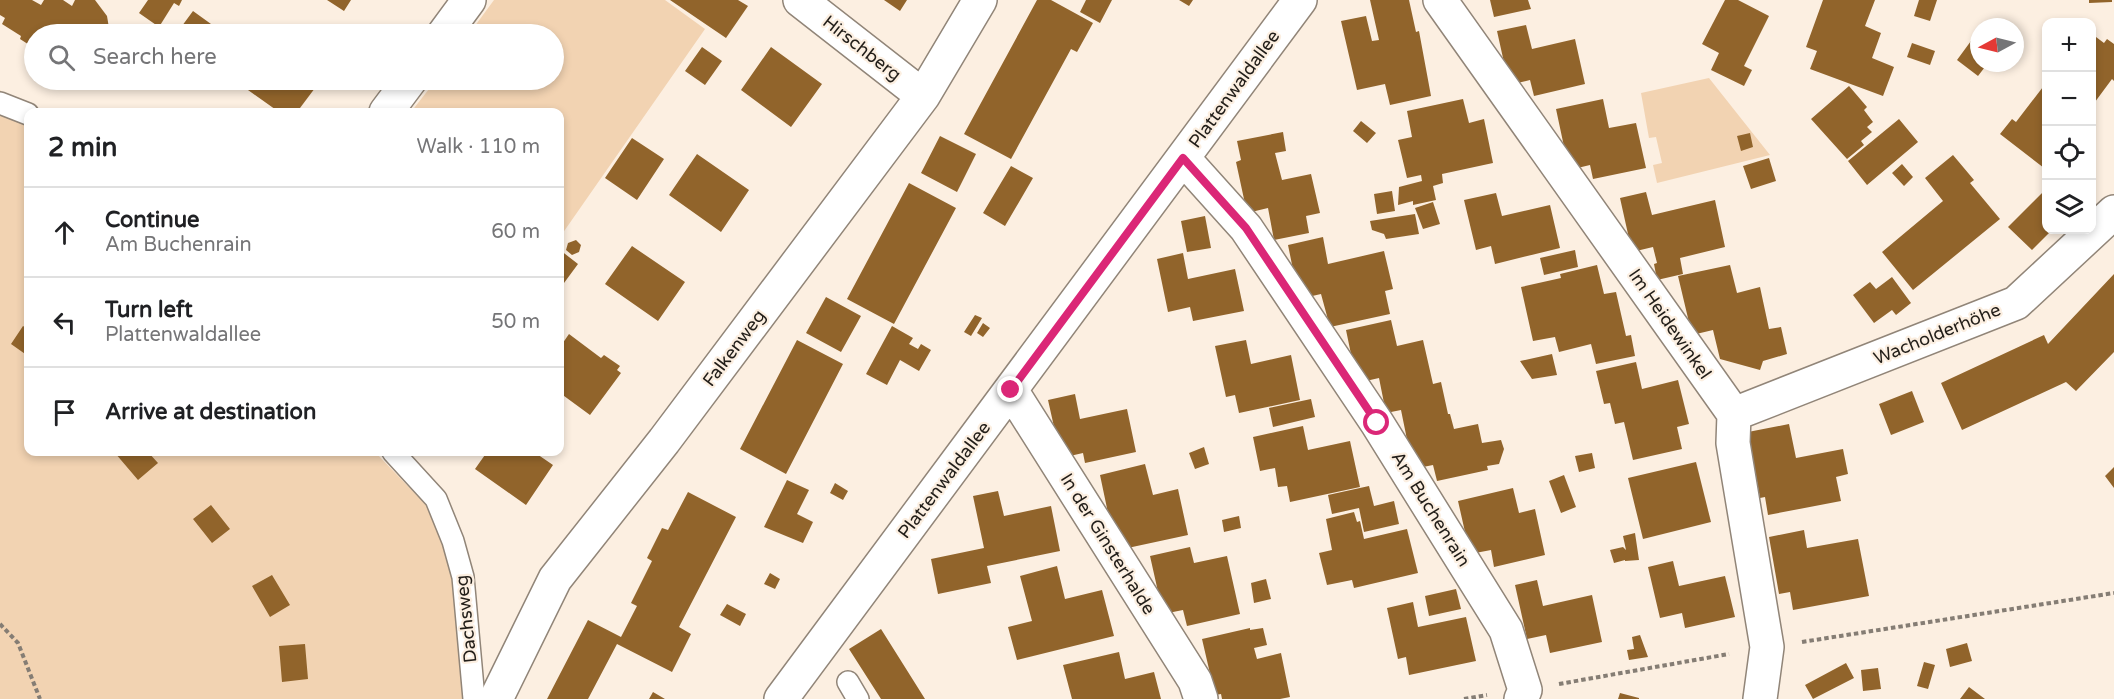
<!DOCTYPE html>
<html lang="en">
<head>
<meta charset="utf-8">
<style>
  :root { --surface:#fff; --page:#f6f6f6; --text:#202124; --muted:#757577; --line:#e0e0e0 }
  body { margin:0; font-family:"Varela Round",sans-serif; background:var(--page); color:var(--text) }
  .controls { position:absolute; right:18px; top:18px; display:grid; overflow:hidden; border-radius:12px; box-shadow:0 3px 9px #0003 }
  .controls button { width:54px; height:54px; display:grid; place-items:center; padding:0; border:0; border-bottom:2px solid var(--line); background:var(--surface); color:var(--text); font:30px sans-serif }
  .compass { position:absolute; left:1970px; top:18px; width:54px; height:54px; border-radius:50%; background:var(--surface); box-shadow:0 3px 9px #0003; rotate:263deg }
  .stop { position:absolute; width:18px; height:18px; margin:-14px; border:4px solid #db2777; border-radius:50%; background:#fff }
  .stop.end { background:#db2777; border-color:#fff; box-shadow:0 2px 6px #0008 }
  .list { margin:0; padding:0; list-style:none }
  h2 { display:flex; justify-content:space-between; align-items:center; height:78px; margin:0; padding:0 24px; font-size:26px }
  h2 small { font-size:20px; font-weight:400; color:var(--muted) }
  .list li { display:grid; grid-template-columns:39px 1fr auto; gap:18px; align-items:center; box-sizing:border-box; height:90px; padding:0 24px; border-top:2px solid var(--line) }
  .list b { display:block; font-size:22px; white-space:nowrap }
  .list p { margin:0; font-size:20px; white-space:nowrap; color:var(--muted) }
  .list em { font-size:20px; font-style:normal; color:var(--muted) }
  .icon { flex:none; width:33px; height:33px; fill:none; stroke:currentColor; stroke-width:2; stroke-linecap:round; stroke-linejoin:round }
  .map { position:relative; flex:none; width:2114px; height:699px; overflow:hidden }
  .search { position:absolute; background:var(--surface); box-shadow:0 3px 9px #0003; left:24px; top:24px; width:540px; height:66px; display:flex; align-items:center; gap:15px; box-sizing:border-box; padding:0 21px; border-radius:33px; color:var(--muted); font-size:22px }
  .panel { position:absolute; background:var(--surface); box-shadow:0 3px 9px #0003; left:24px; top:108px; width:540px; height:348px; border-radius:12px }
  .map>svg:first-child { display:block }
  .green { fill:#f2d3b2 }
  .building { fill:#91642b }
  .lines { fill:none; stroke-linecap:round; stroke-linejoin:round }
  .service-casing { stroke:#918578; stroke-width:24 }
  .minor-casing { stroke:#918578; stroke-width:36 }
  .path { stroke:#857d74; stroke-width:4; stroke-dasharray:4.5 3; stroke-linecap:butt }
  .service { stroke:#fff; stroke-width:21 }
  .minor { stroke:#fff; stroke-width:33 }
  .route { stroke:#db2777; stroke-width:8 }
  .labels { text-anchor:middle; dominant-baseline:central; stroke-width:4.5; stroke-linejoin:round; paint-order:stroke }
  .street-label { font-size:18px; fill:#221e19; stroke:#fcefe1 }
</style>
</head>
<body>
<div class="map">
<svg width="2114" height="699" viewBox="0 0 2114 699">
  <rect width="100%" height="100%" fill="#fcefe1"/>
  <path class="green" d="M494 0H665L705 29 560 237V112H411L436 80H554V34H469Z
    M1709 78 1770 155 1657 183 1653 165 1662 163 1656 137 1649 138 1641 93Z
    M0 90 28 119V452H375L429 508 442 537 452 572 463 699H0Z"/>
  <path class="building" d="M0 0H32L41 5 44 0H63L72 6 75 0H95L107 16 109 28 107 34 103 31 101 34H34V48L20 39 21 36 2 24 5 18 0 15Z
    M148 0H182L179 6 174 3 159 27 139 13Z
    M327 0H351L344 11Z
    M670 0H738L748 6 726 38Z
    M884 0H907L900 11Z
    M1037 0H1051L1093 23 1077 52 1071 49 1011 159 964 134Z
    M1086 0H1112L1100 23 1080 12Z
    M1179 0H1193L1189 6Z
    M1370 0H1409L1416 32 1419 31 1431 96 1390 105 1385 84 1357 90 1341 21 1366 16 1372 41 1379 40Z
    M1490 0H1528L1531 9 1494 17Z
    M1725 0H1738L1769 16 1744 66 1752 70 1744 86 1711 70 1719 53 1702 44Z
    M1823 0H1875L1865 26 1881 33 1872 58 1894 67 1883 96 1810 69 1817 51 1806 47Z
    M1919 0H1937L1930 21 1914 16Z
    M2089 0H2112V2L2089 3Z
    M193 11 211 24 203 34H170L175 27 179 30Z
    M1526 25 1532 49 1575 39 1585 84 1534 96 1530 80 1509 85 1497 31Z
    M1979 30V63H1988L1978 76 1957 60Z
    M2092 34 2104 43 2107 39 2114 44V81L2112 79 2092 106Z
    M1912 43 1935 51 1930 65 1907 57Z
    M702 47 722 61 705 85 685 71Z
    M771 47 822 84 791 127 741 90Z
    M234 80H321L297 112H279Z
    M2046 83V166L2044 168 2000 134 2012 119 2016 122Z
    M1849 86 1867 107 1864 110 1873 122 1867 127 1872 132 1861 141 1864 145 1847 159 1811 119Z
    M1463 99 1469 123 1484 119 1493 163 1442 174 1443 183 1433 186 1436 200 1413 205V201L1398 205 1399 187 1422 181 1421 175 1407 178 1398 140 1412 137 1407 111Z
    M1603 99 1609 128 1636 123 1646 168 1593 179 1590 165 1569 170 1556 109Z
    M1899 119 1918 142 1867 185 1848 161Z
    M1361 121 1376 133 1367 143 1353 131Z
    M1283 132 1286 151 1275 153 1282 180 1311 174 1320 213 1306 216 1309 233 1274 240 1268 208 1247 213 1236 162 1241 160 1237 141Z
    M1750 133 1753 147 1741 151 1737 136Z
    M940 136 976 154 957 192 921 173Z
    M632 138 664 159 637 200 605 178Z
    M697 154 749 190 721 232 669 195Z
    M1953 155 1974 180 1970 183 2000 219 1913 290 1882 252 1943 201 1925 178Z
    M1769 158 1776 181 1751 189 1743 166Z
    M1902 164 1913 177 1904 186 1892 173Z
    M1011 166 1033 178 1005 226 983 213Z
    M909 183 956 208 894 324 847 299Z
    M1392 191 1395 211 1377 214 1374 194Z
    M2044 191 2046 193V230H2052L2032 250 2008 227Z
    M1646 192 1652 215 1715 200 1725 247 1680 258 1683 274 1657 280 1654 264 1657 263 1653 247 1632 252 1620 198Z
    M1496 193 1502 216 1550 205 1560 248 1495 264 1491 246 1476 250 1464 200Z
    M1433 202 1440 224 1423 229 1415 208Z
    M1415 214 1419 234 1386 239 1384 234 1372 230 1370 221Z
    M1205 216 1211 248 1187 252 1181 221Z
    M1323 237 1328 264 1384 251 1393 289 1385 291 1390 314 1330 327 1321 294 1299 299 1288 245Z
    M576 240 581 245 579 252 572 255 566 250 568 243Z
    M632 246 685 282 658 321 605 284Z
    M560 250 578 264 564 283 560 280Z
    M1575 250 1578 267 1544 275 1540 258Z
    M1183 253 1188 279 1235 269 1244 311 1193 321 1190 307 1168 312 1157 259Z
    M1597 265 1604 294 1616 292 1626 336 1631 335 1635 356 1596 364 1591 344 1559 352 1555 337 1533 341 1521 287 1561 278 1560 274Z
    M1730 265 1737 293 1760 287 1769 329 1781 327 1787 354 1763 361 1760 370 1720 359 1713 330 1692 335 1678 276Z
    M2114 274V352L2076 391 2066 382 1962 430 1941 383 2044 335 2048 344Z
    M1892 277 1911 303 1896 315 1892 310 1874 323 1853 295 1870 282 1876 289Z
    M826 297 861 316 841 352 806 333Z
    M975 315 982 318 971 336 964 332Z
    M1391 320 1397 346 1423 340 1433 384 1441 382 1448 414H1450L1454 429 1478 424 1482 443 1501 440 1504 449 1499 464 1487 466 1488 470 1437 481 1433 465 1413 469 1401 410 1386 413 1379 378 1357 383 1346 330Z
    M983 323 990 328 983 337 977 333Z
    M23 326 28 329V356L11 344Z
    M892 326 913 338 909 344 918 349 921 344 931 350 919 371 900 360 887 385 866 374Z
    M569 334 601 358 604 355 620 366 617 370 621 373 590 415 560 393V347Z
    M797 340 843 364 786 474 740 449Z
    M1246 340 1251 364 1291 355 1300 400 1239 413 1235 395 1226 397 1215 346Z
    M1552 354 1557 375 1532 379 1520 361Z
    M1636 362 1642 389 1678 380 1689 424 1677 427 1682 449 1633 460 1624 422 1615 424 1610 403 1604 404 1596 371Z
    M1912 391 1924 422 1891 435 1879 404Z
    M1075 394 1080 419 1127 409 1136 452 1085 463 1083 453 1061 458 1048 400Z
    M1311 399 1315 417 1273 427 1269 408Z
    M1789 424 1796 458 1843 449 1848 474 1836 477 1841 501 1768 515 1765 497 1760 498 1748 432Z
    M1303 426 1308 450 1350 441 1360 487 1290 502 1287 486 1278 487 1275 468 1260 471 1253 437Z
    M1204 447 1209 464 1195 469 1189 453Z
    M117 452H148L158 463 138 480 115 453Z
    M487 452H534L553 465 526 505 475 469Z
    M1592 453 1595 468 1579 472 1575 456Z
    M1696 462 1711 522 1643 539 1628 478Z
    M1145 464 1153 495 1178 489 1188 535 1123 549 1112 532 1100 475Z
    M2114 467V488L2105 476Z
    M1564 475 1576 507 1561 513 1549 481Z
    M787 480 809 490 797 514 813 522 803 543 764 527Z
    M835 483 848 491 843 500 830 493Z
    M1369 486 1374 506 1394 501 1399 524 1364 532 1359 508 1332 514 1328 495Z
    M1513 488 1519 513 1535 509 1545 555 1494 567 1491 550 1470 554 1458 501Z
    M998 491 1004 516 1051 506 1060 551 987 566 991 583 938 594 931 559 984 548 973 496Z
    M688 492 736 517 679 627 691 634 672 672 617 644 588 699H547L588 620 621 637 637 606 631 603 652 561 647 558 662 528 668 530Z
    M211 505 230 529 212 543 193 519Z
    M1354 512 1357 522 1360 521 1364 539 1407 529 1418 573 1354 588 1352 580 1327 585 1319 553 1332 550 1326 519Z
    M1239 516 1241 528 1224 532 1222 520Z
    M1804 530 1807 548 1858 539 1869 596 1793 610 1790 592 1779 594 1769 537Z
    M1635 533 1639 560 1625 561V560L1614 563 1610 550 1623 547 1626 550 1623 536Z
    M1190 547 1194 563 1227 556 1240 614 1187 626 1183 610 1163 614 1150 556Z
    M1673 561 1679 586 1725 576 1735 617 1685 628 1682 613 1660 618 1648 567Z
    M1057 566 1065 599 1102 590 1114 636 1017 660 1008 627 1032 621 1020 576Z
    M770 573 780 579 775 589 764 584Z
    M272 575 290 605 270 617 252 586Z
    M1266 579 1271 599 1254 603 1251 583Z
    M1537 580 1543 606 1592 595 1602 642 1550 653 1546 635 1527 639 1515 585Z
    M1456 589 1461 609 1429 616 1425 596Z
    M1413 602 1418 627 1466 617 1476 661 1409 675 1406 657 1398 659 1387 608Z
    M727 604 746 614 740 626 720 615Z
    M1250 628V630L1263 628 1267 645 1254 648 1257 659 1281 653 1290 697 1280 699H1222L1221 694 1215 695 1202 639Z
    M881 629 925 699H881L849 649Z
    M1640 635 1648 657 1629 660 1627 650 1634 649 1632 637Z
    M1967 643 1972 661 1950 667 1946 649Z
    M305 644 308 679 282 682 279 646Z
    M1119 652 1125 679 1154 672 1161 699H1072L1063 665Z
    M1924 662 1935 665 1928 689 1917 686Z
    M1846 663 1854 678 1813 699 1805 685Z
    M1878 668 1881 689 1863 691 1861 670Z
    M1969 687 1985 699H1960Z
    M653 692 665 699H649Z
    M1620 693 1639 698V699H1618Z"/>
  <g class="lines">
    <g class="service-casing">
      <path id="service" d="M0 103 28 114
        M393 452 436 499 453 541 463 577 474 699
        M848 682 858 699"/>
    </g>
    <g class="minor-casing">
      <path id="minor" d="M800 0 923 96
        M1440 0 1734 414 1733 443 1767 647 1760 699
        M444 34 469 0
        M386 112 410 80
        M1183 158 1246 228 1377 423 1506 630 1525 690 1521 699
        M1011 390 1195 681 1201 699
        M1734 414 2016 303 2114 212
        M496 699 555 579 664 441 923 96 980 0
        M781 699 1300 0"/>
    </g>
    <path class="path" d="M0 624 18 643 40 699
      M1802 642 2114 593
      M1559 684 1729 654
      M1464 699 1487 695"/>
    <use href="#service" class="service"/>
    <use href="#minor" class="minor"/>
  </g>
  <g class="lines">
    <path class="route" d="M1011 390 1183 158 1246 228 1377 423"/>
  </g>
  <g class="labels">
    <g class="street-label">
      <text transform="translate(862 48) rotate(38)">Hirschberg</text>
      <text transform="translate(1234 89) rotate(-54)">Plattenwaldallee</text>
      <text transform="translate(1670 324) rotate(55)">Im Heidewinkel</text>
      <text transform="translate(1937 334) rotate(-22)">Wacholderhöhe</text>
      <text transform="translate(734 348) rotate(-53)">Falkenweg</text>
      <text transform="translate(944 480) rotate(-53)">Plattenwaldallee</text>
      <text transform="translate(1431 509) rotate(58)">Am Buchenrain</text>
      <text transform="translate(1108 544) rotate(58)">In der Ginsterhalde</text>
      <text transform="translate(466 619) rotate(-96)">Dachsweg</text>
    </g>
  </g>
</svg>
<div class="controls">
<button>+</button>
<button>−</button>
<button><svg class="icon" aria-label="locate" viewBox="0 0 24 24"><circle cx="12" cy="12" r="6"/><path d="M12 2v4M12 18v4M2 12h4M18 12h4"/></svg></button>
<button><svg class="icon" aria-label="layers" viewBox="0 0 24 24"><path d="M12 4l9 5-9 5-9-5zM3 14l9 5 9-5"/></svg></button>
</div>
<svg class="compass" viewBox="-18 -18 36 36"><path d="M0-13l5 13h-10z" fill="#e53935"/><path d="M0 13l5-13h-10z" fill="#757577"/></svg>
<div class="stop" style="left:1377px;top:423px"></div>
<div class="stop end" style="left:1011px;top:390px"></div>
<div class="search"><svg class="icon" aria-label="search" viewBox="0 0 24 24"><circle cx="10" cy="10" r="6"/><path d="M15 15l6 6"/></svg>Search here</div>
<section class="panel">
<h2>2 min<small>Walk · 110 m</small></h2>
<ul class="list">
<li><svg class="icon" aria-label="ahead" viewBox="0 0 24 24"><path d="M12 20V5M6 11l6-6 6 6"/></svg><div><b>Continue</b><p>Am Buchenrain</p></div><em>60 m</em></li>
<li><svg class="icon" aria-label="left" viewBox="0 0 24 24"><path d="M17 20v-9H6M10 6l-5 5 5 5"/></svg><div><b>Turn left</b><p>Plattenwaldallee</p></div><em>50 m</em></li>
<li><svg class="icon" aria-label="arrive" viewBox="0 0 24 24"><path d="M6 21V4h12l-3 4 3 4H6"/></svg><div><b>Arrive at destination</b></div></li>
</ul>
</section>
</div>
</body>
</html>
